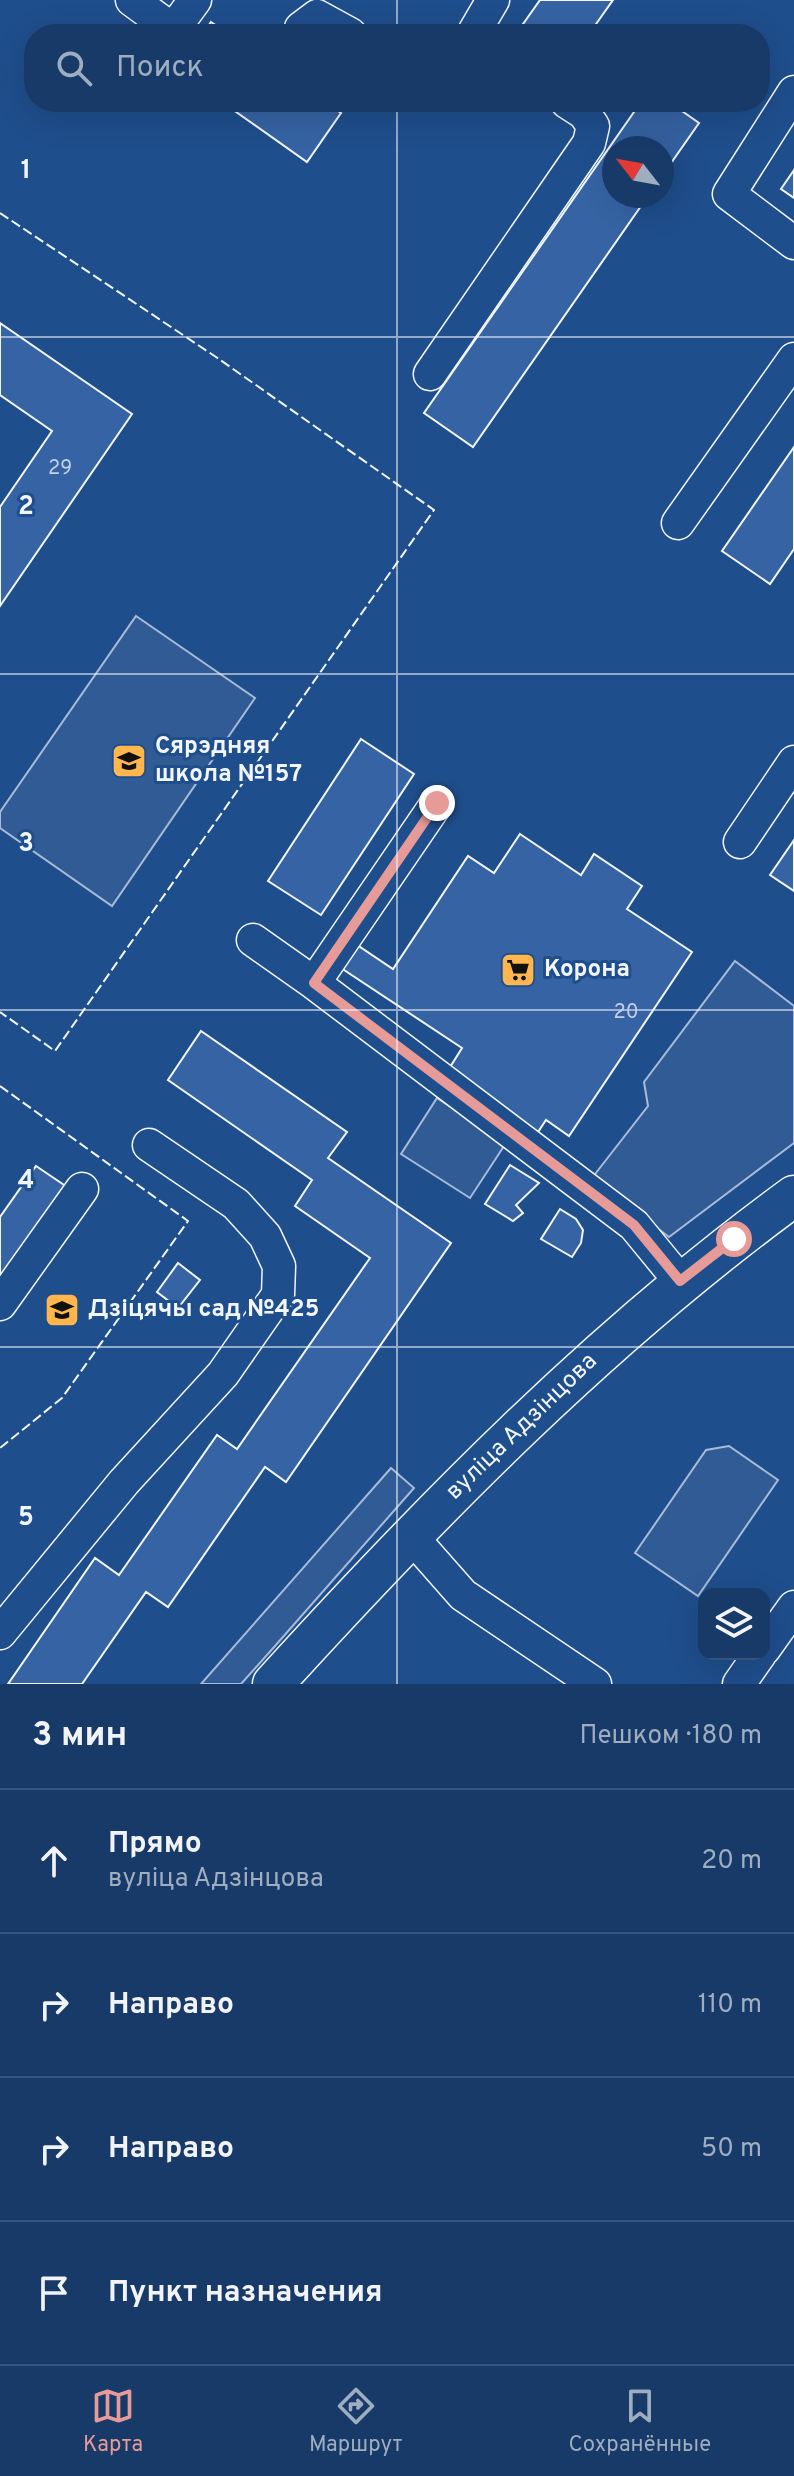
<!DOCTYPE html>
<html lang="ru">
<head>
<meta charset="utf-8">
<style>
  :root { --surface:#173a69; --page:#20416f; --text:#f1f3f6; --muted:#9eadc0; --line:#36547d; --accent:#e69b98 }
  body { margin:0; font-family:Overpass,sans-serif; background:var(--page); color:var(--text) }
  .controls { position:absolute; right:24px; bottom:24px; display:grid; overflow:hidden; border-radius:16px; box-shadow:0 8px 32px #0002 }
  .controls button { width:72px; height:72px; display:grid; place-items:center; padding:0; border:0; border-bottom:2px solid var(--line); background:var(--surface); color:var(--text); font:40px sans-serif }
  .compass { position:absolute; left:602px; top:136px; width:72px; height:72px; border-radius:50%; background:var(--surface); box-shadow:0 8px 32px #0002; rotate:301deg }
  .stop { position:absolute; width:24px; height:24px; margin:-18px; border:6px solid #e69b98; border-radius:50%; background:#fff }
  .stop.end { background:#e69b98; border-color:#fff; box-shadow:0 2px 8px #0008 }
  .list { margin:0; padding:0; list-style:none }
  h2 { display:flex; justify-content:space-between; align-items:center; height:104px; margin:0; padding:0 32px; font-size:34px }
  h2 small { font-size:26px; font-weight:400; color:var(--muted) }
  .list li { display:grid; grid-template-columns:52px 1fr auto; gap:24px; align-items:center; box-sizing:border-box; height:144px; padding:0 32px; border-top:2px solid var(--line) }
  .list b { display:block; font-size:30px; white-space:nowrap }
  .list p { margin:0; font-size:26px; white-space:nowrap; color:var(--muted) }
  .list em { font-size:26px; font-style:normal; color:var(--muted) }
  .icon { flex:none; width:44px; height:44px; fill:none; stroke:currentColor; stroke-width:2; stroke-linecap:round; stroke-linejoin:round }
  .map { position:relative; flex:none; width:794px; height:1684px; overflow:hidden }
  .search { position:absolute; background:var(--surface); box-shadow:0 8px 32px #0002; left:24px; right:24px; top:24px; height:88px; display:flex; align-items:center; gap:20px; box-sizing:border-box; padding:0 28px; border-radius:32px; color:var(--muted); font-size:30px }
  .sheet { height:680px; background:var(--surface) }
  nav { display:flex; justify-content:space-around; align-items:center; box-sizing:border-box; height:112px; border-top:2px solid var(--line); background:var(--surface); font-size:22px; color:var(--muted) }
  nav a { display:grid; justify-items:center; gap:4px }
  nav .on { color:var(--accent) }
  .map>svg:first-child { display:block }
  .built { fill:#305b95; stroke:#a8bbd7; stroke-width:2 }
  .building { fill:#3563a3; stroke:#f2f6ff; stroke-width:2 }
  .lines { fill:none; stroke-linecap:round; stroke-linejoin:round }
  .minor-casing { stroke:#f2f6ff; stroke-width:35 }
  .major-casing { stroke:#f2f6ff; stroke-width:43 }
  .minor { stroke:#1f4e8c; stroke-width:32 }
  .major { stroke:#1f4e8c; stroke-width:40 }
  .fence { stroke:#f2f6ff; stroke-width:2; stroke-dasharray:10 4; stroke-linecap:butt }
  .route { stroke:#e69b98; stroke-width:10 }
  .grid { fill:none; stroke:#f2f6ff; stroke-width:2; stroke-opacity:0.55 }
  .labels { text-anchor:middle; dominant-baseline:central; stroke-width:6; stroke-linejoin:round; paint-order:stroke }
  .number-label { font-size:20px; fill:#c3d1e8 }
  .poi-label { font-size:24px; font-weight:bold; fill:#f2f6ff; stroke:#1f4e8c; text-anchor:start }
  .street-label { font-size:24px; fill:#f2f6ff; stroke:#1f4e8c }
  .grid-label { font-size:26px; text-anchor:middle; font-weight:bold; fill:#f2f6ff; stroke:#1f4e8c; stroke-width:6; stroke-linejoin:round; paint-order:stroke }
</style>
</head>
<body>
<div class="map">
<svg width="794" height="1684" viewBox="0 0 794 1684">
  <rect width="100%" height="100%" fill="#1f4e8c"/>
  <path class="built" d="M136 616 255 698 112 906 0 828V812Z
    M735 961 794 1006V1143L669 1237 592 1178 648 1106 644 1082Z
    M437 1098 506 1143 470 1198 401 1154Z
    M729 1446 778 1480 698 1596 635 1553 706 1450Z
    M391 1468 414 1488 275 1646 241 1684H201Z"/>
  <path class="building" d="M540 0H613L589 34H516Z
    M211 22 229 34H203Z
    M222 102H325L341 113 307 162Z
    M641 102H669L699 123 662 176V148H614V196H648L473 447 424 413Z
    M794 170V198L781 189Z
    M0 323 132 414 0 606V507L52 431 0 395Z
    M794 447V549L770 584 722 551Z
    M361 739 414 774 321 915 268 881Z
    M520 834 581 875 594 854 642 886 627 909 692 952 569 1136 546 1120 538 1132 447 1072 462 1048 338 966 354 943 393 969 468 856 494 873Z
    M794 840V891L770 875Z
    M201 1031 347 1132 328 1158 451 1243 286 1482 265 1467 168 1607 146 1592 82 1684H8L95 1558 119 1575 217 1435 237 1449 370 1258 295 1206 312 1180 168 1080Z
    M510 1165 539 1183 516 1205 523 1213 513 1221 485 1204Z
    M36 1166 70 1189 0 1286V1217Z
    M560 1209 576 1219 583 1230 581 1243 572 1257 541 1239Z
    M178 1263 200 1280 178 1308 157 1292Z"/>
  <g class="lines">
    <g class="minor-casing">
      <path id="minor" d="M132 0 173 30 195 0
        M301 28 317 16 350 34
        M473 34 493 0
        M794 92 729 194 794 243
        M430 374 589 143 593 126 584 113 567 102
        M678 523 794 359
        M437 803 314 983 634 1225 680 1281
        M740 842 794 762
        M253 940 314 983
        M0 1304 82 1189
        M411 1536 463 1595 595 1684
        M0 1633 124 1482 223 1374 278 1295 279 1266 265 1236 236 1204 149 1145
        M764 1649 794 1607
        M739 1684 760 1654"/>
    </g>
    <g class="major-casing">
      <path id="major" d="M273 1684C434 1507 601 1337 794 1196"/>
    </g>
    <use href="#minor" class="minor"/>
    <use href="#major" class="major"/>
    <path class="fence" d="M0 213 216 357 434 510 55 1051 0 1012
      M0 1086 188 1221 62 1398 0 1448"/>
  </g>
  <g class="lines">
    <path class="route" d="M437 803 314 983 634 1225 680 1281 734 1239"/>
  </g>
  <path class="grid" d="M397 0V34M397 102V1684M0 337H794M0 674H794M0 1010H794M0 1347H794"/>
  <defs>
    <g id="school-square" transform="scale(1.8)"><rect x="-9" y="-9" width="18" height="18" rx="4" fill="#ffb74d" stroke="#1f4e8c"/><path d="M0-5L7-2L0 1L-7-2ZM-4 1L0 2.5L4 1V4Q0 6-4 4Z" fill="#111"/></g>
    <g id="supermarket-square" transform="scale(1.8)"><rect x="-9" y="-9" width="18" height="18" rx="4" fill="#ffb74d" stroke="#1f4e8c"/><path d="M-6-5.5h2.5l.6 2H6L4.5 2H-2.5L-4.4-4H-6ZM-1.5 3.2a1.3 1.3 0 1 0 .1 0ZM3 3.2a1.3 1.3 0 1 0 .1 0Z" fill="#111"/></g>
  </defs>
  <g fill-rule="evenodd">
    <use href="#school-square" x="129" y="761"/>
    <use href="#supermarket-square" x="518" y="970"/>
    <use href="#school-square" x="62" y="1310"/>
  </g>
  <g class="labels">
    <g class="number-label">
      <text x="60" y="469">29</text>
      <text x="626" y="1013">20</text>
    </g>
    <g class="poi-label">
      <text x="155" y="747">Сярэдняя<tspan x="155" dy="28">школа №157</tspan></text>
      <text x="544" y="970">Корона</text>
      <text x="88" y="1310">Дзіцячы сад №425</text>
    </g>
    <g class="street-label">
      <text transform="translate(522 1427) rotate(-44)">вуліца Адзінцова</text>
    </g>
  </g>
  <g class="grid-label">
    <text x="26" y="178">1</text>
    <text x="26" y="514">2</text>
    <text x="26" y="851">3</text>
    <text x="26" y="1188">4</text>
    <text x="26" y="1525">5</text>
  </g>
</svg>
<div class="controls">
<button><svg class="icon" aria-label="layers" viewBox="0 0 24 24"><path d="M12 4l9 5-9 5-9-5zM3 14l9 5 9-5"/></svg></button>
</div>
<svg class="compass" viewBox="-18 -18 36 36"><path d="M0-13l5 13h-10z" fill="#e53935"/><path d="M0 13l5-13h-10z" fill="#9eadc0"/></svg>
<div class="stop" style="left:734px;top:1239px"></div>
<div class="stop end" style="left:437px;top:803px"></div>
<div class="search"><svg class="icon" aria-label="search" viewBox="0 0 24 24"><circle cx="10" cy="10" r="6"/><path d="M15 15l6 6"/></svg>Поиск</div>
</div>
<section class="sheet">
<h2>3 мин<small>Пешком · 180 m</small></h2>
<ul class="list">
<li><svg class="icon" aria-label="ahead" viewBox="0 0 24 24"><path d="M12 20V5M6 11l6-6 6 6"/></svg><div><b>Прямо</b><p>вуліца Адзінцова</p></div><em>20 m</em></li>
<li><svg class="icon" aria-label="right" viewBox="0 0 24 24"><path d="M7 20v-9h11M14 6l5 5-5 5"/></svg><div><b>Направо</b></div><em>110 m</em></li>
<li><svg class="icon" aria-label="right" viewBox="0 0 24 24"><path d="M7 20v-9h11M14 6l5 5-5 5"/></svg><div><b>Направо</b></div><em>50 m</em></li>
<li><svg class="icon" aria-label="arrive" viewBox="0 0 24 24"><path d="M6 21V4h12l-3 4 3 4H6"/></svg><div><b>Пункт назначения</b></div></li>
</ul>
</section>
<nav>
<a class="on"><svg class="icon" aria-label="map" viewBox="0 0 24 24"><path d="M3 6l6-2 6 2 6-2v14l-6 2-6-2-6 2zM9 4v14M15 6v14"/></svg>Карта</a>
<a><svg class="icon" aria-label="directions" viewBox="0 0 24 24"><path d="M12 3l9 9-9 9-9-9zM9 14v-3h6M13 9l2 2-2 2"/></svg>Маршрут</a>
<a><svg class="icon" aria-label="saved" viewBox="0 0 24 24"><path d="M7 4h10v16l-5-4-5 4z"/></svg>Сохранённые</a>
</nav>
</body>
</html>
